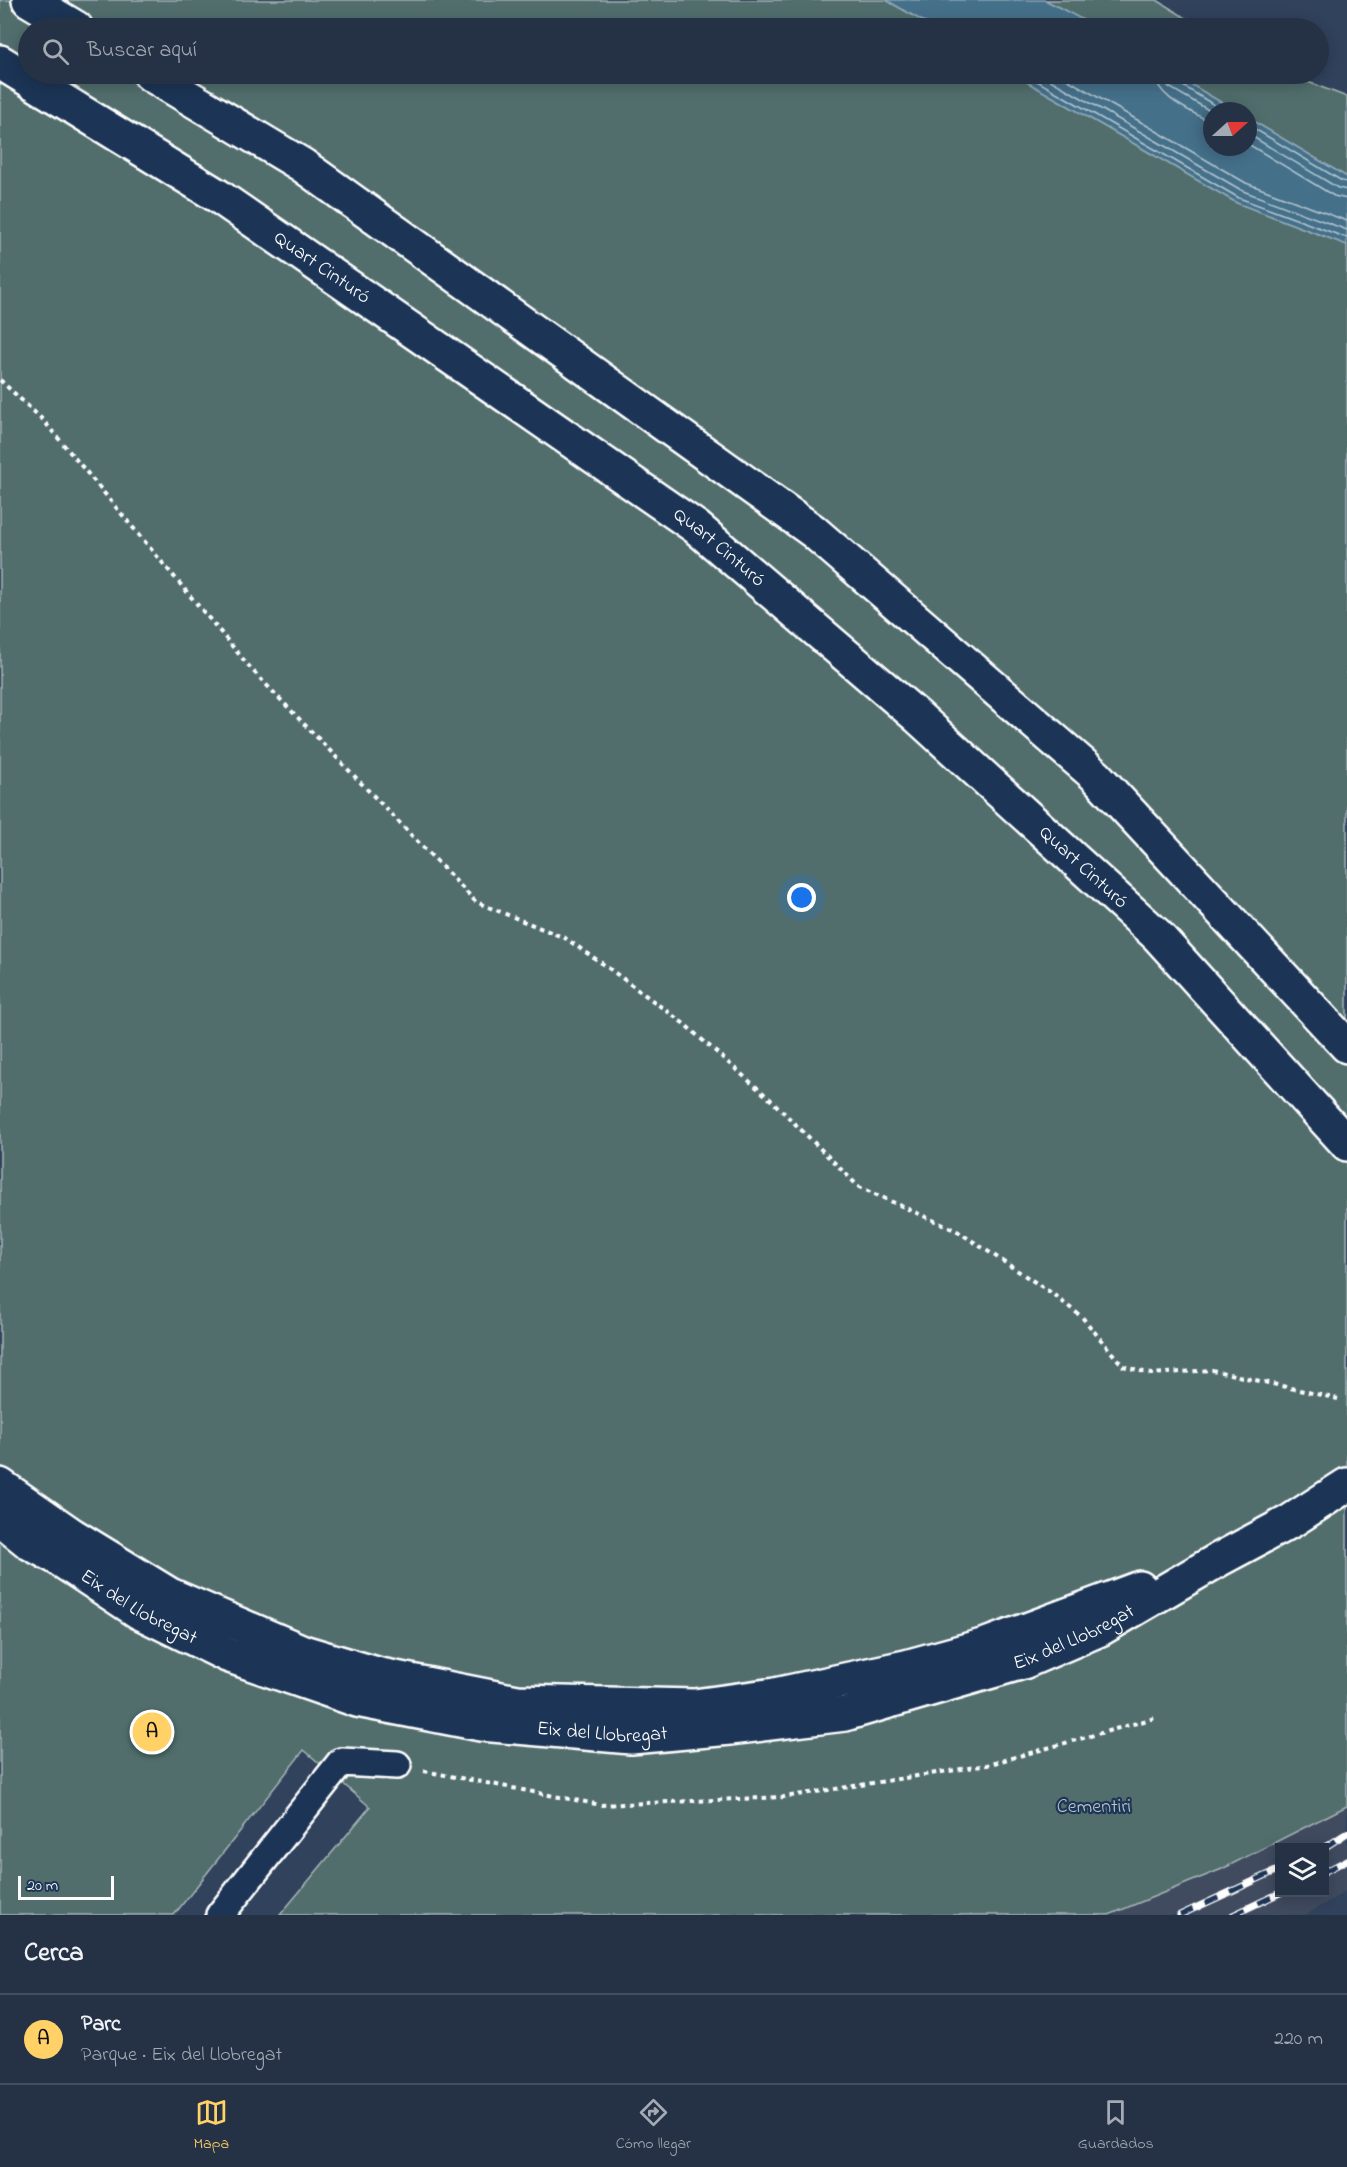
<!DOCTYPE html>
<html lang="es">
<head>
<meta charset="utf-8">
<style>
  :root { --surface:#253246; --page:#313e51; --text:#f1f3f6; --muted:#a3aab3; --line:#424d5f; --accent:#ffd166 }
  body { margin:0; font-family:"Indie Flower",sans-serif; background:var(--page); color:var(--text) }
  .controls { position:absolute; right:18px; bottom:18px; display:grid; overflow:hidden; border-radius:0px; box-shadow:0 3px 15px #0003 }
  .controls button { width:54px; height:54px; display:grid; place-items:center; padding:0; border:0; border-bottom:2px solid var(--line); background:var(--surface); color:var(--text); font:30px sans-serif }
  .compass { position:absolute; left:1203px; top:102px; width:54px; height:54px; border-radius:50%; background:var(--surface); box-shadow:0 3px 15px #0003; rotate:69deg }
  .scale { position:absolute; left:18px; bottom:15px; width:96px; box-sizing:border-box; padding-left:6px; border:3px solid #fff; border-top:0; font-size:16px; line-height:21px; white-space:nowrap; color:#fff; -webkit-text-stroke:4px #1d3557; paint-order:stroke }
  .you { position:absolute; left:802px; top:898px; width:21px; height:21px; margin:-15px; border:4px solid #fff; border-radius:50%; background:#1a73e8; box-shadow:0 0 0 9px #1a73e833 }
  .badge { display:grid; place-items:center; width:39px; height:39px; border-radius:50%; background:var(--accent); color:#111; font-size:20px; font-weight:700 }
  .pin { position:absolute; translate:-50% -50%; border:3px solid #fff; box-shadow:0 2px 6px #0006 }
  .list { margin:0; padding:0; list-style:none }
  h2 { display:flex; justify-content:space-between; align-items:center; height:78px; margin:0; padding:0 24px; font-size:26px }
  h2 small { font-size:20px; font-weight:400; color:var(--muted) }
  .list li { display:grid; grid-template-columns:39px 1fr auto; gap:18px; align-items:center; box-sizing:border-box; height:90px; padding:0 24px; border-top:2px solid var(--line) }
  .list b { display:block; font-size:22px; white-space:nowrap }
  .list p { margin:0; font-size:20px; white-space:nowrap; color:var(--muted) }
  .list em { font-size:20px; font-style:normal; color:var(--muted) }
  .icon { flex:none; width:33px; height:33px; fill:none; stroke:currentColor; stroke-width:2; stroke-linecap:round; stroke-linejoin:round }
  .map { position:relative; flex:none; width:1347px; height:1915px; overflow:hidden }
  .search { position:absolute; background:var(--surface); box-shadow:0 3px 15px #0003; left:18px; right:18px; top:18px; height:66px; display:flex; align-items:center; gap:15px; box-sizing:border-box; padding:0 21px; border-radius:33px; color:var(--muted); font-size:22px }
  .sheet { height:168px; background:var(--surface) }
  nav { display:flex; justify-content:space-around; align-items:center; box-sizing:border-box; height:84px; border-top:2px solid var(--line); background:var(--surface); font-size:16px; color:var(--muted) }
  nav a { display:grid; justify-items:center; gap:3px }
  nav .on { color:var(--accent) }
  .map>svg:first-child { display:block }
  .built { fill:#3f4b61; fill-rule:evenodd }
  .green { fill:#516e6d; stroke:#a8b6b6; stroke-width:1.5 }
  .water { fill:#44708a; stroke:#8fa9b9; stroke-width:1.5 }
  .lines { fill:none; stroke-linecap:round; stroke-linejoin:round }
  .shore { stroke:#b4c6d0; stroke-width:1.5 }
  .minor-casing { stroke:#fff; stroke-width:32 }
  .trunk-casing { stroke:#fff; stroke-width:38 }
  .motorway-casing { stroke:#fff; stroke-width:38 }
  .path { stroke:#fff; stroke-width:4; stroke-dasharray:4.5 4.5; stroke-linecap:butt }
  .minor { stroke:#1d3557; stroke-width:27 }
  .trunk { stroke:#1d3557; stroke-width:33 }
  .motorway { stroke:#1d3557; stroke-width:33 }
  .rail-casing { stroke:#fff; stroke-width:7 }
  .rail { stroke:#1d3557; stroke-width:4.5; stroke-dasharray:14; stroke-linecap:butt }
  .labels { text-anchor:middle; dominant-baseline:central; stroke-width:4.5; stroke-linejoin:round; paint-order:stroke }
  .street-label { font-size:20px; fill:#fff; stroke:#1d3557 }
  .park-label { font-size:20px; fill:#b9c5c5; stroke:#1d3557 }
</style>
</head>
<body>
<div class="map">
<svg width="1347" height="1915" viewBox="0 0 1347 1915">
  <rect width="100%" height="100%" fill="#31425d"/>
  <filter id="ink" filterUnits="userSpaceOnUse"><feTurbulence type="fractalNoise" baseFrequency=".0167" numOctaves="2"/><feDisplacementMap in="SourceGraphic" scale="12" xChannelSelector="R" yChannelSelector="G"/><feConvolveMatrix kernelMatrix="1 2 1 2 8 2 1 2 1" color-interpolation-filters="sRGB"/></filter>
  <g filter="url(#ink)">
    <path class="built" d="M1347 1806V1891L1305 1915H1109L1222 1869ZM1280 1848H1324V1892H1280Z"/>
    <path class="green" d="M0 0H886L935 28H28V74H1013L1237 203 1347 245V1806L1222 1869 1109 1915H280L370 1807 304 1750 174 1915H0Z
      M1045 0H1157L1202 28H1098Z
      M1173 74H1287L1347 97V177L1248 118V111H1236Z"/>
    <path class="water" d="M886 0H1045L1098 28H935Z
      M1013 74H1173L1236 111H1212V147H1248V118L1347 177V245L1237 203Z"/>
    <g class="lines">
      <path class="shore" d="M1025 74 1239 198 1347 238
        M1040 74 1243 191 1347 230
        M1058 74 1246 183 1347 221
        M1155 74C1156 98 1193 112 1212 123
        M1164 74 1165 81 1169 87 1212 112
        M1171 74 1175 81 1224 111
        M1248 125 1342 181 1347 182
        M1248 134 1338 188 1347 190
        M1248 144 1334 196 1347 199"/>
      <g class="minor-casing">
        <path id="minor" d="M220 1915 341 1762 397 1765"/>
      </g>
      <g class="trunk-casing">
        <g id="trunk">
          <path d="M0 1485 72 1535 170 1595 303 1652 380 1675 517 1702 694 1706 775 1695 906 1667 986 1645 1140 1588"/>
          <path id="s1" d="M0 1519 30 1543 56 1557 139 1612 227 1655 357 1700 481 1724 631 1737 730 1728 845 1714 1023 1662 1100 1629 1218 1560 1291 1521 1347 1485"/>
        </g>
      </g>
      <g class="motorway-casing">
        <g id="motorway">
          <path d="M29 0 76 28"/>
          <path id="s2" d="M0 62 218 196 696 527 918 717 1157 935 1347 1144"/>
          <path d="M150 74 302 165 813 531 1096 776 1347 1046"/>
        </g>
      </g>
      <path class="path" d="M0 380 43 420 253 671 476 902 565 938 603 964 683 1023 771 1100 859 1187 957 1231 1050 1292 1082 1317 1123 1366 1151 1374 1212 1370 1338 1399
        M424 1771 601 1805 784 1797 987 1765 1158 1717"/>
      <use href="#minor" class="minor"/>
      <use href="#trunk" class="trunk"/>
      <use href="#motorway" class="motorway"/>
      <g class="rail-casing">
        <path id="rail" d="M1324 1848 1347 1833
          M1324 1872 1347 1860
          M1180 1915 1280 1869
          M1233 1915 1282 1892"/>
      </g>
      <use href="#rail" class="rail"/>
    </g>
  </g>
  <g class="labels">
    <g class="street-label">
      <text stroke="none"><textPath href="#s2" startOffset="382">Quart Cinturó</textPath></text>
      <text stroke="none"><textPath href="#s2" startOffset="868">Quart Cinturó</textPath></text>
      <text stroke="none"><textPath href="#s2" startOffset="1353">Quart Cinturó</textPath></text>
      <text stroke="none"><textPath href="#s1" startOffset="165">Eix del Llobregat</textPath></text>
      <text stroke="none"><textPath href="#s1" startOffset="1137">Eix del Llobregat</textPath></text>
      <text stroke="none"><textPath href="#s1" startOffset="651">Eix del Llobregat</textPath></text>
    </g>
    <g class="park-label">
      <text x="1094" y="1807">Cementiri</text>
    </g>
  </g>
</svg>
<div class="controls">
<button><svg class="icon" aria-label="layers" viewBox="0 0 24 24"><path d="M12 4l9 5-9 5-9-5zM3 14l9 5 9-5"/></svg></button>
</div>
<svg class="compass" viewBox="-18 -18 36 36"><path d="M0-13l5 13h-10z" fill="#e53935"/><path d="M0 13l5-13h-10z" fill="#a3aab3"/></svg>
<div class="scale">20 m</div>
<div class="you"></div>
<div class="pin badge" style="left:152px;top:1732px">A</div>
<div class="search"><svg class="icon" aria-label="search" viewBox="0 0 24 24"><circle cx="10" cy="10" r="6"/><path d="M15 15l6 6"/></svg>Buscar aquí</div>
</div>
<section class="sheet">
<h2>Cerca<small></small></h2>
<ul class="list">
<li><span class="badge">A</span><div><b>Parc</b><p>Parque · Eix del Llobregat</p></div><em>220 m</em></li>
</ul>
</section>
<nav>
<a class="on"><svg class="icon" aria-label="map" viewBox="0 0 24 24"><path d="M3 6l6-2 6 2 6-2v14l-6 2-6-2-6 2zM9 4v14M15 6v14"/></svg>Mapa</a>
<a><svg class="icon" aria-label="directions" viewBox="0 0 24 24"><path d="M12 3l9 9-9 9-9-9zM9 14v-3h6M13 9l2 2-2 2"/></svg>Cómo llegar</a>
<a><svg class="icon" aria-label="saved" viewBox="0 0 24 24"><path d="M7 4h10v16l-5-4-5 4z"/></svg>Guardados</a>
</nav>
</body>
</html>
